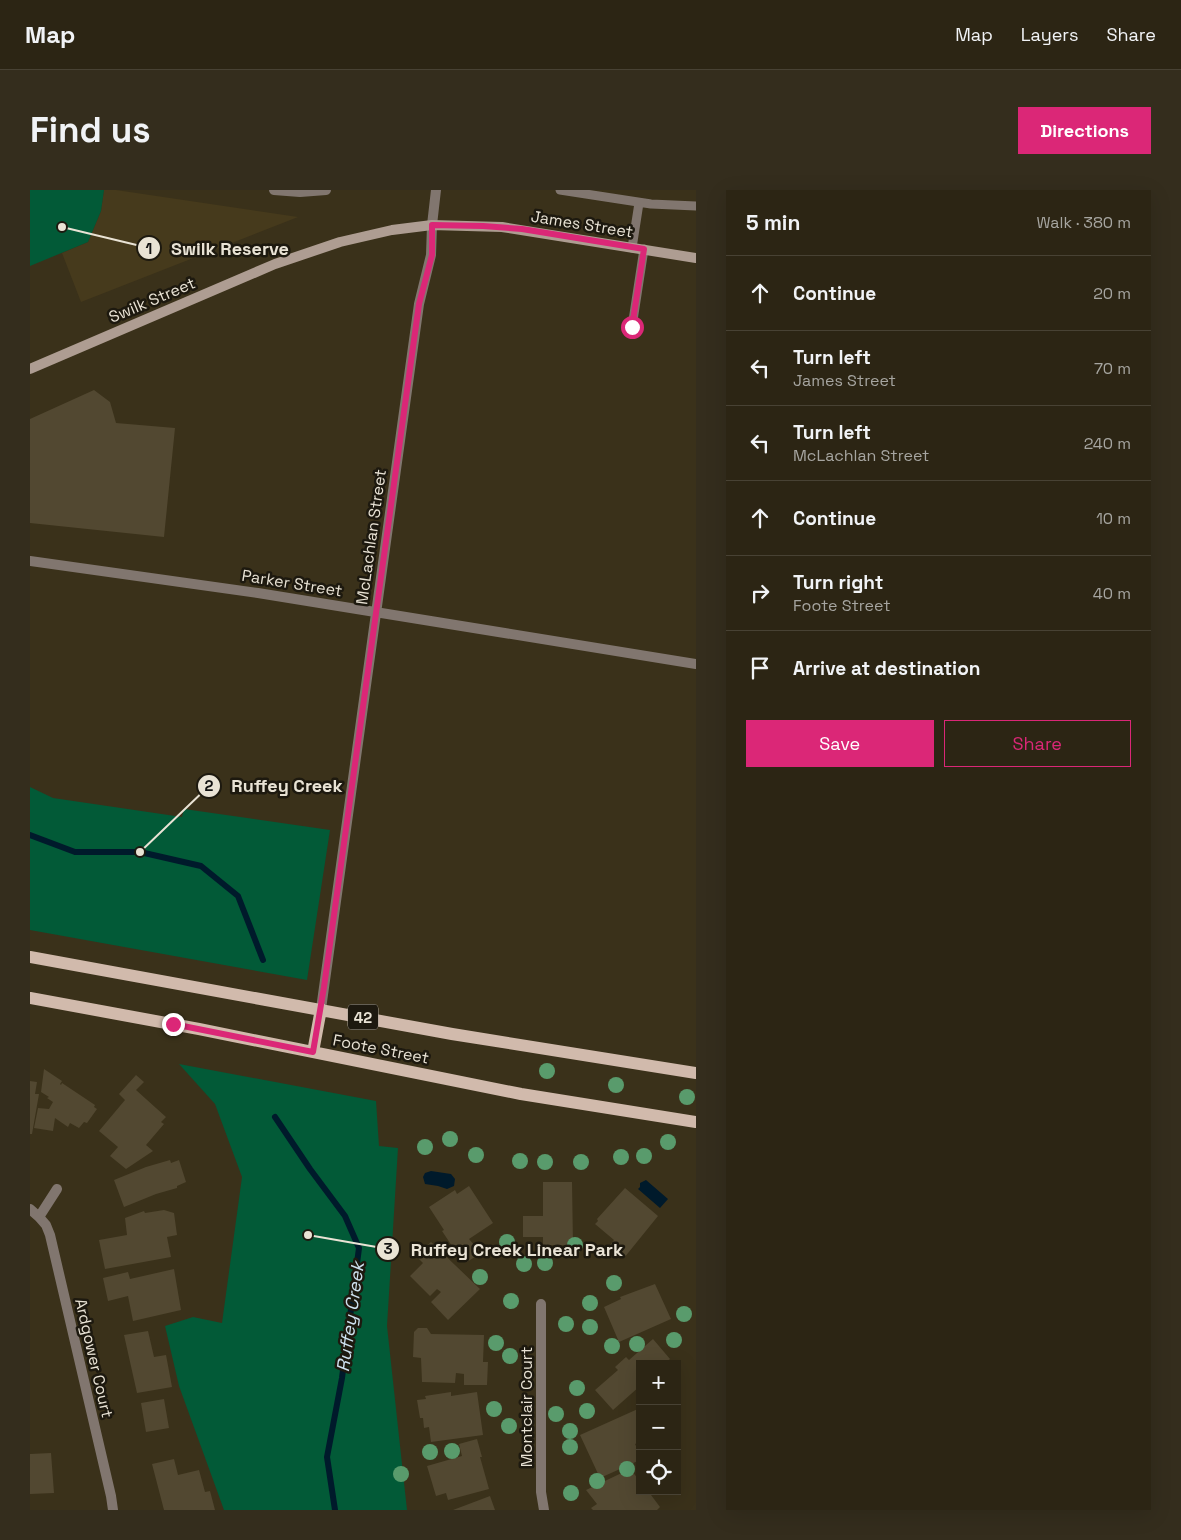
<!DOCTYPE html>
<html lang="en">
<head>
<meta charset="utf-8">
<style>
  :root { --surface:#2c2514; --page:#342d1d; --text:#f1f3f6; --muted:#a6a5a0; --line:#484234; --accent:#db2777 }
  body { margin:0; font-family:"Space Grotesk",sans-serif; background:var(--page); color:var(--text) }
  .controls { position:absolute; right:15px; bottom:15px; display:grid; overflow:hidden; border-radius:0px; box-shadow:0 5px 20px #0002 }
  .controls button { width:45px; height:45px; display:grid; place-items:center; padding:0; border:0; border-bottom:1px solid var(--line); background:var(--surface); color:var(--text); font:25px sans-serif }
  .stop { position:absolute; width:15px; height:15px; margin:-11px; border:4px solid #db2777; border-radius:50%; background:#fff }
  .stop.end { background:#db2777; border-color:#fff; box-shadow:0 1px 5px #0008 }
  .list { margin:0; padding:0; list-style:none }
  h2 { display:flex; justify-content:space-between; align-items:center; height:65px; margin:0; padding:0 20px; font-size:21px }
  h2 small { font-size:16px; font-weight:400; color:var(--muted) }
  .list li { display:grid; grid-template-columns:32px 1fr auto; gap:15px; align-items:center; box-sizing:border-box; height:75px; padding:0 20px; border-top:1px solid var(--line) }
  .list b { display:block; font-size:19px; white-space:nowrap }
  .list p { margin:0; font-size:16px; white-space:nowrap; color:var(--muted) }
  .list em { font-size:16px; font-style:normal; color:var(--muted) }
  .actions { display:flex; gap:10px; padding:15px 20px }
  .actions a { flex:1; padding:11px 0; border:1px solid var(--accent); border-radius:0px; text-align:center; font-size:18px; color:var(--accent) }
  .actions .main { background:var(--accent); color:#fff }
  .icon { flex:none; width:28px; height:28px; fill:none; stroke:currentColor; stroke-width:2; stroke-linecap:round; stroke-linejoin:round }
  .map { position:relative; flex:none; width:666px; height:1320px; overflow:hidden; border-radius:0px }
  header { display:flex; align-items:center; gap:30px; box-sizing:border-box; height:70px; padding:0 25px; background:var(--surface); border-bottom:1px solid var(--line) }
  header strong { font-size:24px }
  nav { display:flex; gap:28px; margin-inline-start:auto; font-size:18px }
  .intro { display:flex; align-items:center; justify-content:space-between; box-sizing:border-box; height:120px; padding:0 30px }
  h1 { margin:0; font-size:35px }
  .button { padding:12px 22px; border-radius:0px; background:var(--accent); color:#fff; font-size:18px; font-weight:700 }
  main { display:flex; gap:30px; padding:0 30px }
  aside { flex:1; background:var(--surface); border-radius:0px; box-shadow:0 5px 20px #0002 }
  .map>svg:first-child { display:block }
  .built { fill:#463a1c }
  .green { fill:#025a37 }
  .water { fill:#001a2b }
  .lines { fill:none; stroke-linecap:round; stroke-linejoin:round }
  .stream { stroke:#001a2b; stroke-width:6 }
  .building { fill:#524831 }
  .lane { stroke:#81766f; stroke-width:9 }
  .street { stroke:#81766f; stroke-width:10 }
  .secondary { stroke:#ae9d92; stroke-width:10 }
  .primary { stroke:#d1baac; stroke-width:12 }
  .tree { fill:#599b6c }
  .route { stroke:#db2777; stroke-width:6 }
  .labels { text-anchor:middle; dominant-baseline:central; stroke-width:5; stroke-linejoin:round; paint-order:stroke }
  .shield { fill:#1d190f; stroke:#aca69a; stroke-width:1 }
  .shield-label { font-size:15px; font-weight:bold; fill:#e9e3d5 }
  .street-label { font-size:16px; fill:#e9e3d5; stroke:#1d190f }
  .water-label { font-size:18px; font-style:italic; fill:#cee2f0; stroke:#1d190f }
  .leader { fill:none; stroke:#e9e3d5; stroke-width:2 }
  .callout-dot { fill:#e9e3d5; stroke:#1d190f; stroke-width:2 }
  .mark-label { font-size:15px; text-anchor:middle; font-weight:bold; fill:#111 }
  .callout-label { font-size:18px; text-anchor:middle; font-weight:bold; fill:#e9e3d5; stroke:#1d190f; stroke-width:5; stroke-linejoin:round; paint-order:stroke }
</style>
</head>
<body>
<header>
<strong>Map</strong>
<nav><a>Map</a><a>Layers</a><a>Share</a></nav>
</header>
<div class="intro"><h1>Find us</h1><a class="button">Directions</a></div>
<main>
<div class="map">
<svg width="666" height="1320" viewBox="0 0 666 1320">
  <rect width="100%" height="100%" fill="#3a311a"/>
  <path class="built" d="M74 0H86L268 27 51 112 32 63 58 52 71 21Z"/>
  <path class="green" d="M0 0H74L71 21 58 52 0 76Z
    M0 597 23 608 152 627 154 619 300 640 277 790 0 740Z
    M149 874 346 911 349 956 368 958 357 1136 377 1320H194L149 1196 135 1136 163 1127 192 1133 212 987 185 914Z"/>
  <path class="water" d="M401 981 421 984 425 989 424 996 417 999 408 996 395 994 393 987 395 983Z
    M616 990 638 1009 630 1018 608 999 610 997V993Z"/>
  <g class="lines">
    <path class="stream" d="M0 645 45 662H110L171 676 208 706 233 770
      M245 927 280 979 315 1026 329 1058 312 1188 297 1267 305 1320"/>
  </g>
  <path class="building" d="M64 200 80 212 86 233 145 238 134 347 0 333V229Z
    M14 879 32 891 30 894 31 895 32 893 65 915 64 917 67 919 57 933 54 932 49 938 40 933 38 937 25 928 23 941 4 938 8 918 19 919 23 912 17 908 19 907 11 902Z
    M106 885 114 892 106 900 136 927 131 932 134 934 116 955 123 961 96 979 80 966 88 957 69 941 95 910 89 904Z
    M0 891 7 892 5 904H9L2 944H0Z
    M140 970 141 973 149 970 156 992 147 996V998L126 1004 94 1017 84 990 116 977Z
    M513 992H542L543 1055H513V1047H493V1026H513Z
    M439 996 463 1033 439 1049 451 1063 437 1072 425 1059H424L412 1041 414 1040 399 1017 425 1000 427 1004Z
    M595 998 628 1026 594 1068 579 1056 584 1050 565 1034 568 1031 567 1029Z
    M134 1020 144 1023 147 1045 137 1047 141 1067 75 1079 69 1050 97 1045 95 1028 114 1021 115 1023Z
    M401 1052 450 1099 418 1130 401 1112 411 1102 407 1099 400 1106 380 1086 393 1073 386 1066Z
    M144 1079 151 1120 103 1131 98 1106 78 1111 73 1088 98 1082 100 1089Z
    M625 1094 641 1129 589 1152 574 1117 591 1109 590 1107Z
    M388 1138H397L401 1144 454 1145 453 1172H458L457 1195H434V1184L426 1183 425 1193 392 1192 391 1168 383 1167 384 1142Z
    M118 1141 124 1167 136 1165 142 1197 107 1203 94 1145Z
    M623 1149 640 1169 634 1174H610V1196L583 1220 565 1200 588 1180 585 1177 596 1167 599 1170Z
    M421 1202V1206L447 1202 453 1245 401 1252 399 1237 394 1238 393 1228H390L387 1210 396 1209 395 1206Z
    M134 1209 139 1238 116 1242 111 1213Z
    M610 1218V1252L605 1254 610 1264V1270L570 1288 550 1245Z
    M447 1249 452 1267H450L459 1299 418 1310 416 1303 406 1306 397 1276 432 1266 429 1254Z
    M21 1263 24 1303 0 1304V1264Z
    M144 1269 148 1285 169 1280 175 1302 180 1301 185 1320H134L122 1274Z
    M600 1279 610 1291V1301H618L630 1317 627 1320H563L561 1318 567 1314 556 1300Z
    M460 1306 465 1320H423Z"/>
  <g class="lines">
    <path class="lane" d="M530 0 621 14 666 16
      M602 58 609 13
      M602 137 614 59"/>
    <path class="street" d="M244 0 270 2 296 0
      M0 371 228 403 666 474
      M291 819 389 114 401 65 402 35 406 0
      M0 1019 9 1027 27 999
      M9 1027 16 1035 20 1045 81 1306 83 1320
      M511 1114V1302L514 1320"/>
    <path class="secondary" d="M0 179 245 74 310 52 362 40 402 35 472 37 666 68"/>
    <path class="primary" d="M0 767 422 844 666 883
      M0 808 169 839 491 904 666 932
      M283 862 291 819"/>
  </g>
  <g class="tree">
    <circle cx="517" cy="881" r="8"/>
    <circle cx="586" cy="895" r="8"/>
    <circle cx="657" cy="907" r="8"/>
    <circle cx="420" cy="949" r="8"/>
    <circle cx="638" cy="952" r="8"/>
    <circle cx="395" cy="957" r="8"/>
    <circle cx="446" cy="965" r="8"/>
    <circle cx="614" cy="966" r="8"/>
    <circle cx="591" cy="967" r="8"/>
    <circle cx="490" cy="971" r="8"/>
    <circle cx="515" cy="972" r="8"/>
    <circle cx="551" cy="972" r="8"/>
    <circle cx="477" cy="1052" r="8"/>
    <circle cx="545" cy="1055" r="8"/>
    <circle cx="515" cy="1073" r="8"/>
    <circle cx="494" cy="1074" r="8"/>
    <circle cx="450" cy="1087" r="8"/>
    <circle cx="584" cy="1093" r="8"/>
    <circle cx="481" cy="1111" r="8"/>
    <circle cx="560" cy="1113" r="8"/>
    <circle cx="654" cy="1124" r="8"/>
    <circle cx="536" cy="1134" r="8"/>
    <circle cx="560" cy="1137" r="8"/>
    <circle cx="644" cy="1150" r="8"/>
    <circle cx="466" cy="1153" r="8"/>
    <circle cx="607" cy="1154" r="8"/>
    <circle cx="582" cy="1156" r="8"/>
    <circle cx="480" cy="1166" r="8"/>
    <circle cx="547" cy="1198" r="8"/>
    <circle cx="464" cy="1219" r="8"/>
    <circle cx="557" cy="1221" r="8"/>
    <circle cx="526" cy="1224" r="8"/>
    <circle cx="479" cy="1236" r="8"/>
    <circle cx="540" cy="1241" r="8"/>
    <circle cx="540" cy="1257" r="8"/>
    <circle cx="422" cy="1261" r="8"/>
    <circle cx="400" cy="1262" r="8"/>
    <circle cx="597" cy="1279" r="8"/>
    <circle cx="371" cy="1284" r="8"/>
    <circle cx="567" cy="1291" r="8"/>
    <circle cx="541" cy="1303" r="8"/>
  </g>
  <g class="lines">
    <path class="route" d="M143 834 283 862 294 797 389 114 402 65V35L453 36 492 39 614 59 602 137"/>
  </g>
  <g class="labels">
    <rect class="shield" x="318" y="814.5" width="30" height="25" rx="4"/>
    <g class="shield-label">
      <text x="333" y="827">42</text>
    </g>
    <g class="street-label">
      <text transform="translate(552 34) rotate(9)">James Street</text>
      <text transform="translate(122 110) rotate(-23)">Swilk Street</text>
      <text transform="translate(341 347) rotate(-82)">McLachlan Street</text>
      <text transform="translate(262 393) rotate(9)">Parker Street</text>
      <text transform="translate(351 859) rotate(11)">Foote Street</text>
      <text transform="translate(64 1168) rotate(77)">Ardgower Court</text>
      <text transform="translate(496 1217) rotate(-90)">Montclair Court</text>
    </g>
    <g class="water-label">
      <text transform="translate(320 1127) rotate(-82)">Ruffey Creek</text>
    </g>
  </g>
  <path class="leader" d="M32 37L119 58M110 662L179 596M278 1045L358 1059"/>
  <g class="callout-dot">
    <circle cx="32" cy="37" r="5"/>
    <circle cx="110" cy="662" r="5"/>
    <circle cx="278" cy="1045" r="5"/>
    <circle cx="119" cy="58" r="12"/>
    <circle cx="179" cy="596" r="12"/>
    <circle cx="358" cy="1059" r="12"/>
  </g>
  <g class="mark-label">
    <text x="119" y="64">1</text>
    <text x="179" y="601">2</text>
    <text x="358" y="1064">3</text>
  </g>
  <g class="callout-label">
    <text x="200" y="65">Swilk Reserve</text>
    <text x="257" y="602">Ruffey Creek</text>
    <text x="487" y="1066">Ruffey Creek Linear Park</text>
  </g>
</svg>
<div class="controls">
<button>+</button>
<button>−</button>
<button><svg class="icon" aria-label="locate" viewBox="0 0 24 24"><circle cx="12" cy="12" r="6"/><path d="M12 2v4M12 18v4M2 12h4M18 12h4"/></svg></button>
</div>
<div class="stop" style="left:602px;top:137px"></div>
<div class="stop end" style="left:143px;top:834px"></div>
</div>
<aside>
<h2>5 min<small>Walk · 380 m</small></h2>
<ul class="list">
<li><svg class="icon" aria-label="ahead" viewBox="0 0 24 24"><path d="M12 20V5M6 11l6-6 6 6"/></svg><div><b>Continue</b></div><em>20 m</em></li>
<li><svg class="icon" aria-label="left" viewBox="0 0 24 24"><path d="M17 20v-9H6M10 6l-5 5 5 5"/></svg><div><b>Turn left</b><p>James Street</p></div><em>70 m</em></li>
<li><svg class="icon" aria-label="left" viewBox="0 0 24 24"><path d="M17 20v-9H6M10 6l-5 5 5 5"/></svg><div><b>Turn left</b><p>McLachlan Street</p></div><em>240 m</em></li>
<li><svg class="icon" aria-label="ahead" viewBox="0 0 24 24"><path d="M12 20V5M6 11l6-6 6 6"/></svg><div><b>Continue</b></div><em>10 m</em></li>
<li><svg class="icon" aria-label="right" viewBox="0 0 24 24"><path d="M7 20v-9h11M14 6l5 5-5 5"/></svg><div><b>Turn right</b><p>Foote Street</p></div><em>40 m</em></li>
<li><svg class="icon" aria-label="arrive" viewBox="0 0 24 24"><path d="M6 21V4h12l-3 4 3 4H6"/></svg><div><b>Arrive at destination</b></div></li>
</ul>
<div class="actions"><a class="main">Save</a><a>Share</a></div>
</aside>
</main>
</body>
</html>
